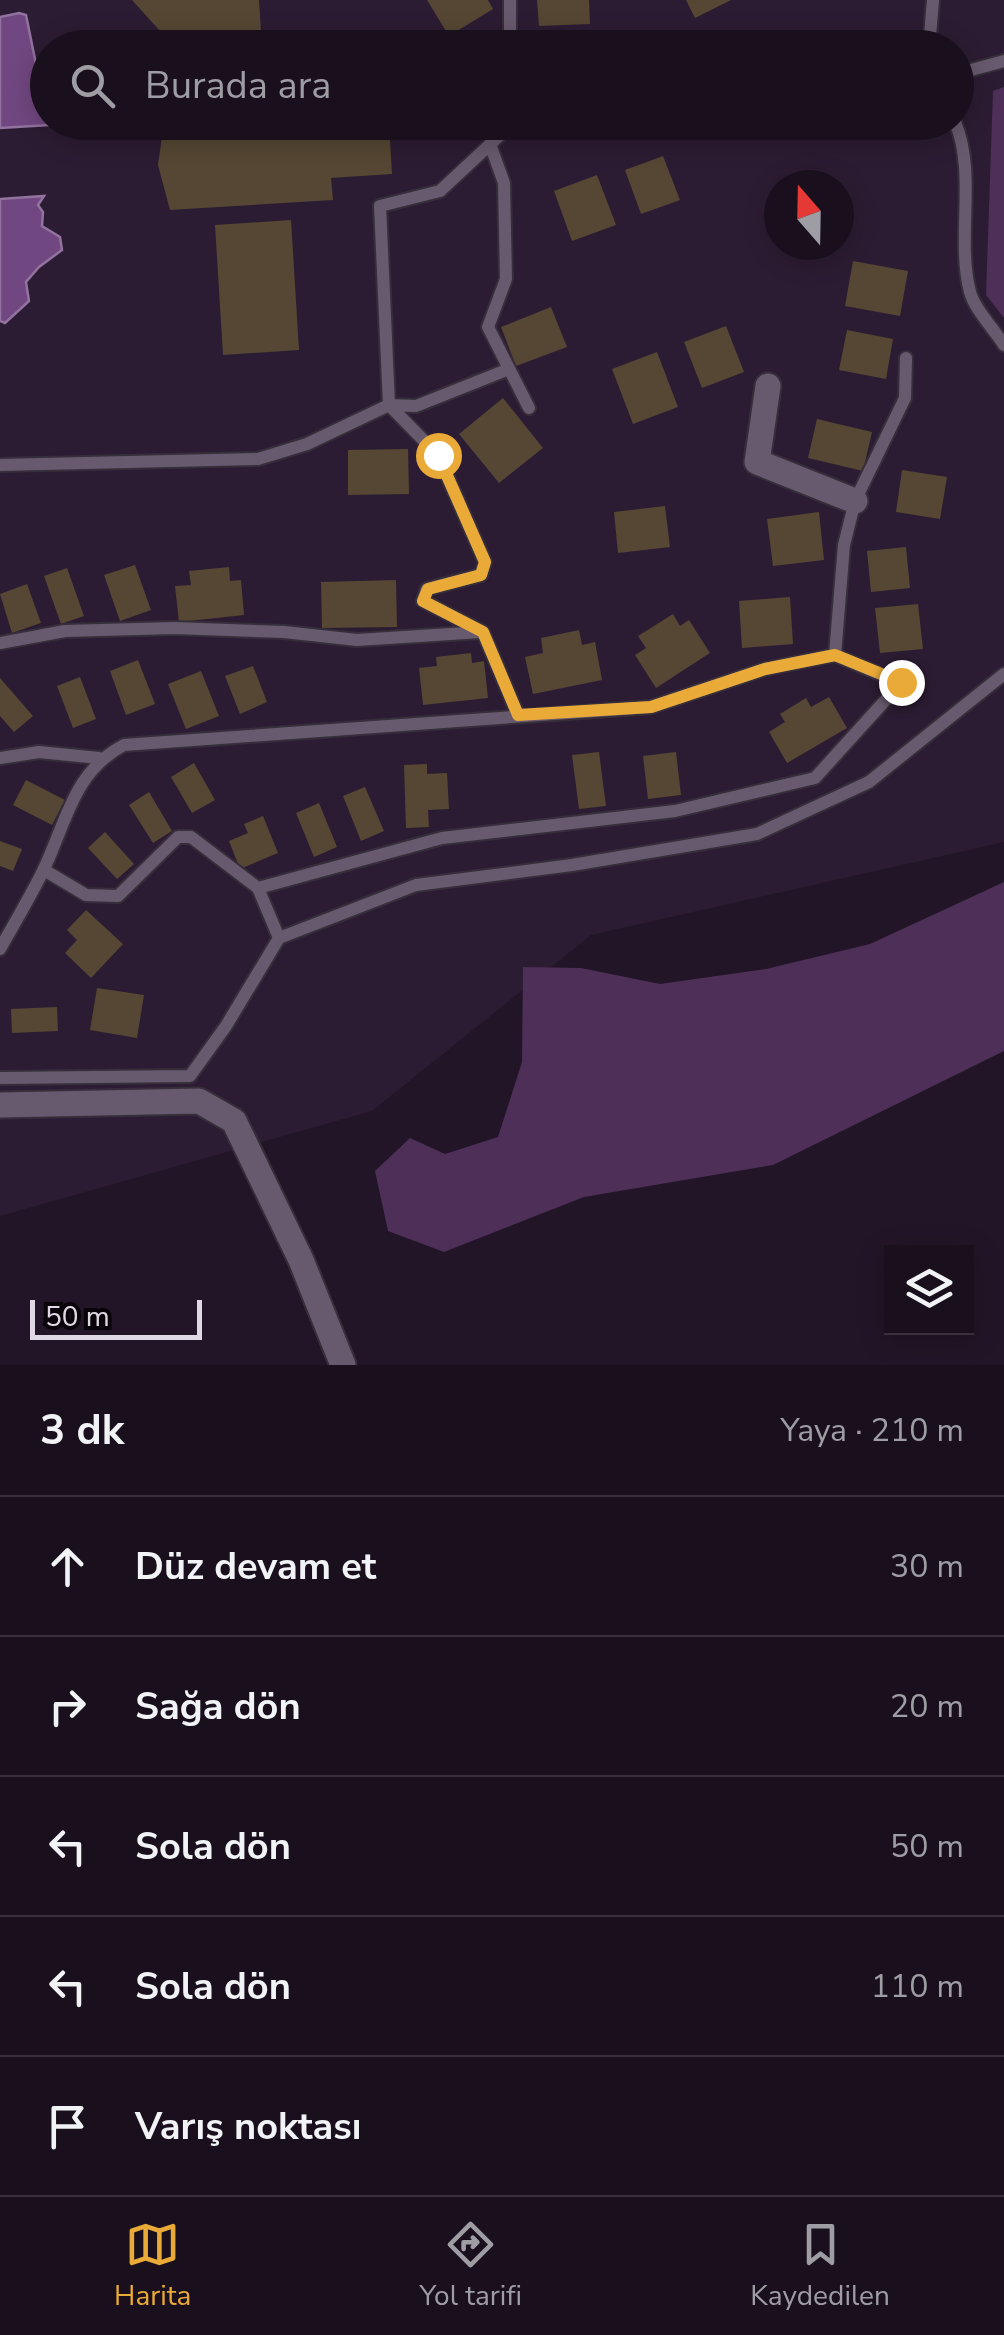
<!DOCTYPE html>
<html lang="tr">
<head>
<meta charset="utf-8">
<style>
  :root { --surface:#1a101d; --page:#231926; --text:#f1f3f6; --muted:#9f9da4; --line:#38303b; --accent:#eaaa38 }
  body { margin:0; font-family:"Nunito Sans",sans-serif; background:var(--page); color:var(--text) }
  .controls { position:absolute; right:30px; bottom:30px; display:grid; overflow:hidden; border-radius:0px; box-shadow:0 5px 25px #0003 }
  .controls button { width:90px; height:90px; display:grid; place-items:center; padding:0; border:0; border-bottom:2px solid var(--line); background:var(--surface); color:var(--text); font:50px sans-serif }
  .compass { position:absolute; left:764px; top:170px; width:90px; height:90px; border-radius:50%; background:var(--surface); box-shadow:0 5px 25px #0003; rotate:340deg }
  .scale { position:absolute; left:30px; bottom:25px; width:172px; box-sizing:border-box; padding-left:10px; border:5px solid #e0d8e4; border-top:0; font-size:28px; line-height:35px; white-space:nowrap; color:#e0d8e4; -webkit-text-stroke:8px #08040a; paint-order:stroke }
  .stop { position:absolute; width:30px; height:30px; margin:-22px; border:8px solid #eaaa38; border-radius:50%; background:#fff }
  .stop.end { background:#eaaa38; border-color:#fff; box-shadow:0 2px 10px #0008 }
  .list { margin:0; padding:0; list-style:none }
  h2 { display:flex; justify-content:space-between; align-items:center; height:130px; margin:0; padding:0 40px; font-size:42px }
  h2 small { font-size:32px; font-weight:400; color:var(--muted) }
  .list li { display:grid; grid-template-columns:65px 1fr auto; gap:30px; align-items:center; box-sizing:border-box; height:140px; padding:0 40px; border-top:2px solid var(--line) }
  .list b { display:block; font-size:38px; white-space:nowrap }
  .list em { font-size:32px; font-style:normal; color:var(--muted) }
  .icon { flex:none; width:55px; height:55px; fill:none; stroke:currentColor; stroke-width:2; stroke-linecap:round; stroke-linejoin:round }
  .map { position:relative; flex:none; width:1004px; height:1365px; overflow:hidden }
  .search { position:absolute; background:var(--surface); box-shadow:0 5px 25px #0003; left:30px; right:30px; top:30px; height:110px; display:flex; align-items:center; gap:25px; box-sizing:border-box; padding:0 35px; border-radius:55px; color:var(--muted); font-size:38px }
  .sheet { height:830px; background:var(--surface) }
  nav { display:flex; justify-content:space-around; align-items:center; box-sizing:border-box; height:140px; border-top:2px solid var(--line); background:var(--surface); font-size:28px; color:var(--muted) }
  nav a { display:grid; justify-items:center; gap:5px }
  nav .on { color:var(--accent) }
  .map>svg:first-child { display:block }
  .built { fill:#2c1c33; fill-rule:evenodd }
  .green { fill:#4d2f58 }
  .water { fill:#714781; stroke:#92729f; stroke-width:2.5 }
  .building { fill:#554733 }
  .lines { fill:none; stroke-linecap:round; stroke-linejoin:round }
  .lane-casing { stroke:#362e3a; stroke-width:16 }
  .street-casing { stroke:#362e3a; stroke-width:29 }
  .lane { stroke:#685a6e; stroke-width:12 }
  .street { stroke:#685a6e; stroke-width:25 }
  .route { stroke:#eaaa38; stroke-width:12 }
</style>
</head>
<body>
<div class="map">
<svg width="1004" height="1365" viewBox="0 0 1004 1365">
  <rect width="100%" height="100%" fill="#221527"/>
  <path class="built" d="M0 0H1004V842L591 935 372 1111 0 1216ZM48 48H956V122H48ZM779 185H839V245H779Z"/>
  <path class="green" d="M1004 87V318L986 295 993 91Z
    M1004 882V1051L773 1165 584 1197 444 1252 388 1231 375 1171 410 1138 445 1154 498 1137 522 1062 523 967 581 968 660 984 766 969 870 944Z"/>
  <path class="water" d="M19 13 26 15 38 74 47 77 48 122 56 123 50 125 0 128V17Z
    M44 196 38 205 43 212 42 226 60 237 62 250 39 267 26 282 29 301 5 323 0 321V199Z"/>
  <path class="building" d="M132 0H259L262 48H160V31Z
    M427 0H488L493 9 449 36Z
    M537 0H589L590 24 539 26Z
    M686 0H731L695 18Z
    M804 32 849 35 848 48H802Z
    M746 35 747 48H695V37Z
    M611 41V48H559V42Z
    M164 122H389L392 174 331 178 333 200 170 210 158 165Z
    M663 156 680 200 641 214 625 170Z
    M597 175 616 225 572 241 554 191Z
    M291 220 299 350 223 355 215 225Z
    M853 261 908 271 900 316 845 306Z
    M551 307 567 347 516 366 501 327Z
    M726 326 744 372 702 388 684 342Z
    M847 330 893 339 886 379 839 370Z
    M657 352 678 407 633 424 612 369Z
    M503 398 543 448 499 483 459 434Z
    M817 419 872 432 863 471 808 458Z
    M408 449 409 494 348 495V450Z
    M902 470 947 477 940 519 896 512Z
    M665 506 670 547 618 553 614 512Z
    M819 512 824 560 773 566 767 519Z
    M906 547 910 588 871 592 867 551Z
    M135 565 151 610 120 621 104 575Z
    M229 567 230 581 241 580 244 615 179 622 175 586 191 585 189 571Z
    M67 568 84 616 61 624 44 576Z
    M396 580 397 627 322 628 321 582Z
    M27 584 41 623 12 633 0 594Z
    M790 597 793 644 742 648 739 601Z
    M918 604 923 649 880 653 875 608Z
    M673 614 680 626 689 620 710 653 656 688 635 655 646 648 638 636Z
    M579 630 582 645 595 642 602 680 533 694 525 657 543 653 541 638Z
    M471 653 472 663 484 661 488 698 423 705 419 668 437 666 436 657Z
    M138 660 155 704 126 715 110 671Z
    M253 666 267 702 240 714 225 676Z
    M201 671 219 716 186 729 168 684Z
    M80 677 96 719 73 728 57 686Z
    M0 678 33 716 14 732 0 716Z
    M829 697 847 728 787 763 769 732 785 722 780 714 806 698 811 707Z
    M599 752 606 806 579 809 572 755Z
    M676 752 681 795 648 799 643 756Z
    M194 763 215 800 192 813 171 777Z
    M427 764V774L447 773 449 809 428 810 429 827 406 828 404 765Z
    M26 780 65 800 52 825 13 805Z
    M365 787 384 831 361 841 343 796Z
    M149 792 172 831 153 843 129 805Z
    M319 803 337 847 314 857 296 813Z
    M263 816 278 853 240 869 229 841 248 833 244 824Z
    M105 832 134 864 117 879 88 848Z
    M0 841 22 849 13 871 0 866Z
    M86 910 123 944 91 978 65 953 77 940 67 930Z
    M97 988 144 995 137 1038 90 1030Z
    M57 1007 58 1031 12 1033 11 1009Z"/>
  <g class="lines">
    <g class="lane-casing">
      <path id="lane" d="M510 0V48
        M929 48 933 0
        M956 78 971 70 1004 61
        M955 122C977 174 956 238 970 292 975 310 994 329 1004 345
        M490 144 504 183 506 279 488 327 529 408
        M509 369 416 406 389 405 438 455 485 562 481 575 427 589 423 601 483 632 518 715
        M0 465 258 459 307 444 389 405 380 206 440 191 512 124 575 122
        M0 643 65 631 174 628 284 632 357 640 481 632
        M0 758 39 752 99 758
        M44 870 86 895 118 896 178 837H191L258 888
        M279 938 258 888 442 838 675 811 815 778 901 683 835 655 844 545 855 501 905 398 906 358
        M0 949C14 924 29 899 42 873 66 825 72 772 124 745L651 707 765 669 835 655
        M0 1078 190 1076 226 1026 279 938 416 885 572 865 757 834 869 782 1004 674"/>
    </g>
    <g class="street-casing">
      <path id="street" d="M768 386 757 462 855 501
        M0 1105 199 1101 234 1121 301 1260 343 1365"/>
    </g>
    <use href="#lane" class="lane"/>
    <use href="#street" class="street"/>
  </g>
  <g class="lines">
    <path class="route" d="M438 455 485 562 481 575 428 589 423 601 483 632 518 715 651 707 765 669 835 655 901 682"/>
  </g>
</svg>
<div class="controls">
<button><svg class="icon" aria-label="layers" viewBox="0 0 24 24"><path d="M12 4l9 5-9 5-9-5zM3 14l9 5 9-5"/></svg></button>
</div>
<svg class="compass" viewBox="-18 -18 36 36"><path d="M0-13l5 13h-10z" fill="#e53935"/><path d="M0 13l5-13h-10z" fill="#9f9da4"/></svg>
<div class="scale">50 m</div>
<div class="stop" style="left:438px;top:455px"></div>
<div class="stop end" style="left:901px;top:682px"></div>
<div class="search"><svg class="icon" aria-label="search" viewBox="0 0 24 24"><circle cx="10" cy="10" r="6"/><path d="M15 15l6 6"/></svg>Burada ara</div>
</div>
<section class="sheet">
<h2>3 dk<small>Yaya · 210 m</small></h2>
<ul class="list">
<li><svg class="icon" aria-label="ahead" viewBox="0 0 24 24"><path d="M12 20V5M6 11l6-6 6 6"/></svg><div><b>Düz devam et</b></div><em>30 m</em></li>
<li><svg class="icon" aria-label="right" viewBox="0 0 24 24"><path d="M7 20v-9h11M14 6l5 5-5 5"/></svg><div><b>Sağa dön</b></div><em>20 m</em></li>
<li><svg class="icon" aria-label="left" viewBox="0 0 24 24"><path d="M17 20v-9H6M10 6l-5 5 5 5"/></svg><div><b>Sola dön</b></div><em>50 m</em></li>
<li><svg class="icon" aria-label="left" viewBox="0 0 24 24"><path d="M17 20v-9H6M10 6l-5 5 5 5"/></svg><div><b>Sola dön</b></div><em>110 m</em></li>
<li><svg class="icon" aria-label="arrive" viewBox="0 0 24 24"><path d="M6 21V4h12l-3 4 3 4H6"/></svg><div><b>Varış noktası</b></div></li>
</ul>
</section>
<nav>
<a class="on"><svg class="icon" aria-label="map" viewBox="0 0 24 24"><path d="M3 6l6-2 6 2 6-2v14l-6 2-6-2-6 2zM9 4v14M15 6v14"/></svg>Harita</a>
<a><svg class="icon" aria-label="directions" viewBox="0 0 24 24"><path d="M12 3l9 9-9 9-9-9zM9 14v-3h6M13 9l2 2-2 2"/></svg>Yol tarifi</a>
<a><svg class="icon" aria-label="saved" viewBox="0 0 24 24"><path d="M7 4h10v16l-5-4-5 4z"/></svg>Kaydedilen</a>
</nav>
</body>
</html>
